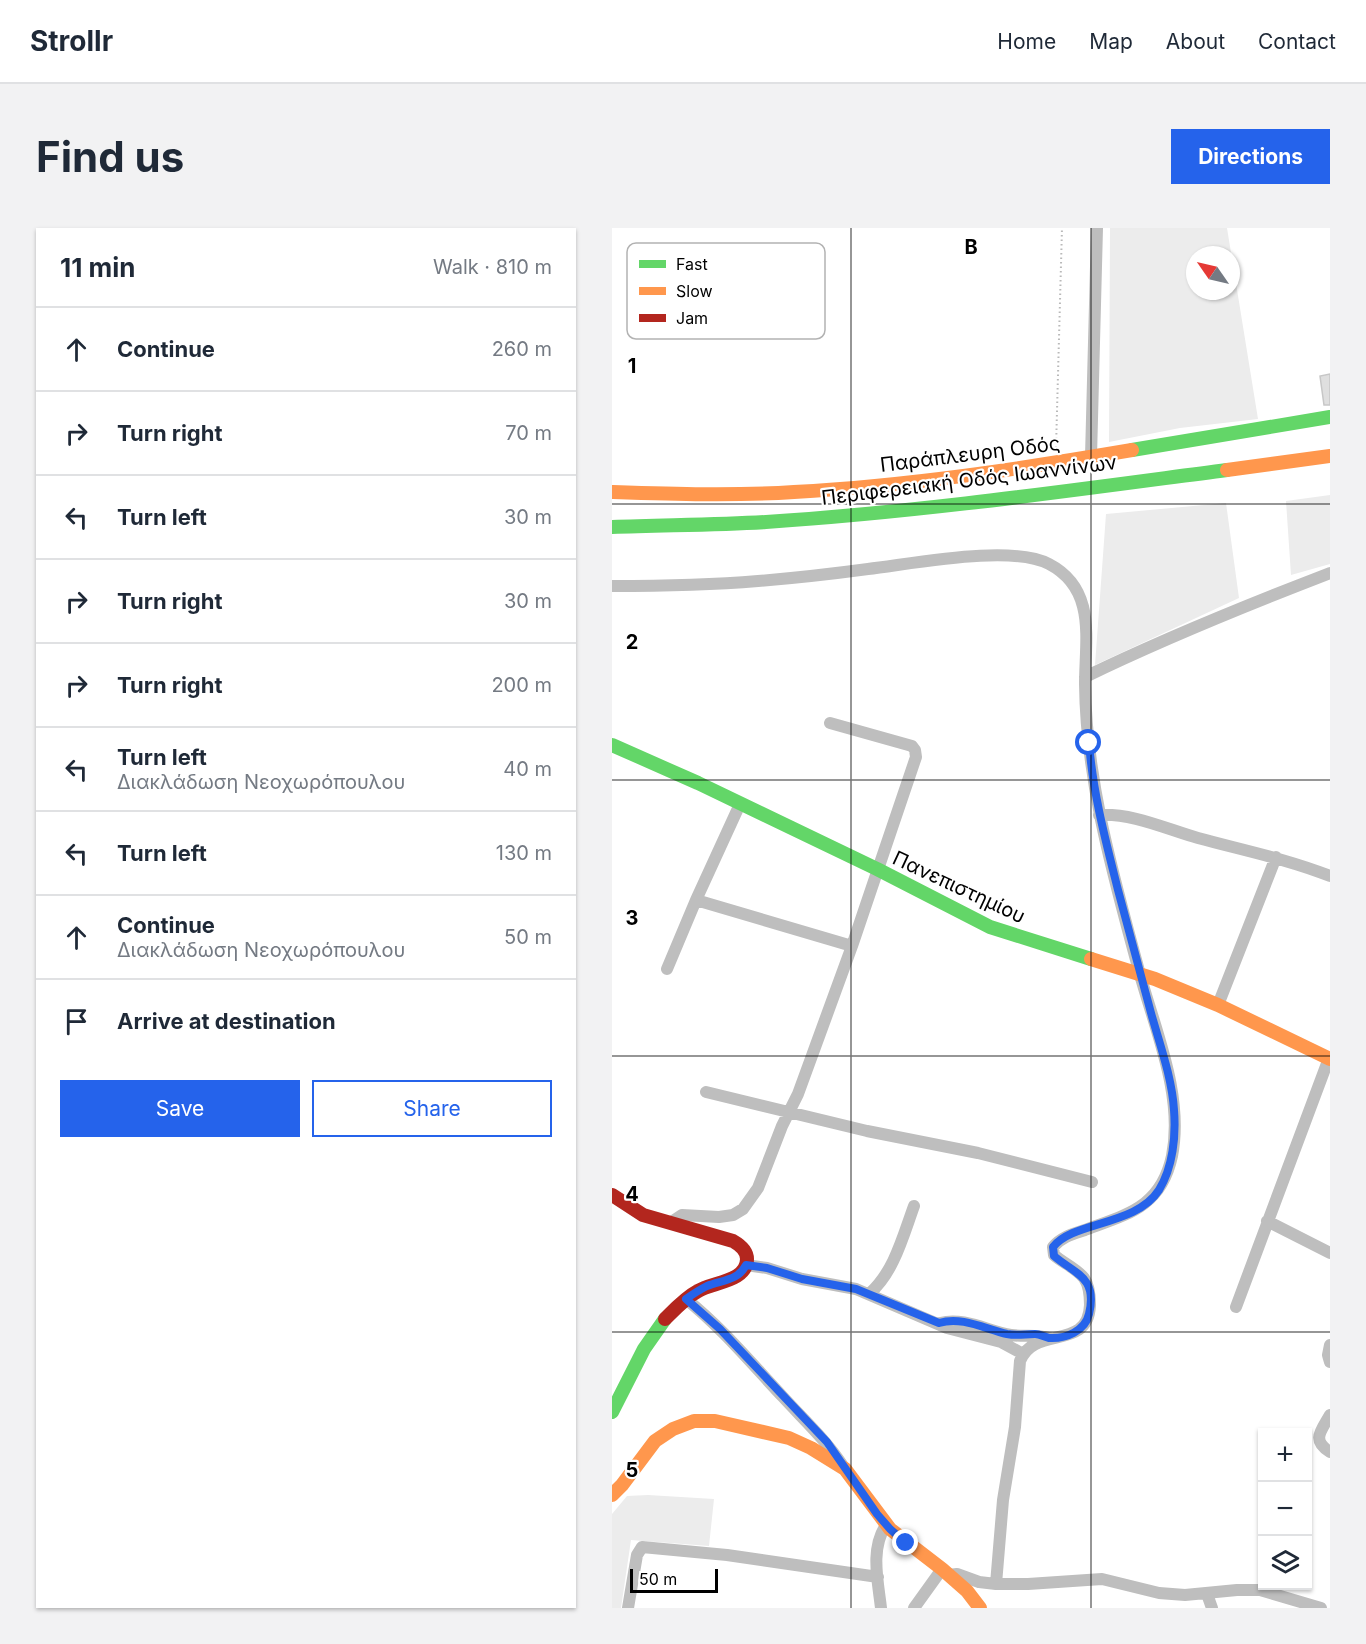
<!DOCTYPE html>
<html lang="en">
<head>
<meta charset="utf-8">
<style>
  :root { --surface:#fff; --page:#f2f2f3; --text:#1f2937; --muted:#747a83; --line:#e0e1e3; --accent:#2563eb }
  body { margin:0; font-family:Inter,sans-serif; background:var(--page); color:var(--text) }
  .controls { position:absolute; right:18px; bottom:18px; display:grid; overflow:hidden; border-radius:0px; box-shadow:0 2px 4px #0004 }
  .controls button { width:54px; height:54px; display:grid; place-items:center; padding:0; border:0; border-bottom:2px solid var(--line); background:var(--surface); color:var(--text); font:30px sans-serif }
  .compass { position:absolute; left:574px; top:18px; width:54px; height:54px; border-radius:50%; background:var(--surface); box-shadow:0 2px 4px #0004; rotate:304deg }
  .scale { position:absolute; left:18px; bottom:15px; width:88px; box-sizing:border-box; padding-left:6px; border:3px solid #000; border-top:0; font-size:16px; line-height:21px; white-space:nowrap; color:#000; -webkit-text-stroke:4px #fff; paint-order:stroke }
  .stop { position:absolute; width:18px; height:18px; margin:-14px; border:4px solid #2563eb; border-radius:50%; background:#fff }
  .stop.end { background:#2563eb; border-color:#fff; box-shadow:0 2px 6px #0008 }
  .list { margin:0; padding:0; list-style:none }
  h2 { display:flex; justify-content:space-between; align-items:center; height:78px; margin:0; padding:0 24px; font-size:26px }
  h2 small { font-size:20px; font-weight:400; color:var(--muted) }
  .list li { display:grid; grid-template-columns:39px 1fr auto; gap:18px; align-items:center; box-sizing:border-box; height:84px; padding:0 24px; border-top:2px solid var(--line) }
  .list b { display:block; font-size:22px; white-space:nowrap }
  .list p { margin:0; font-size:20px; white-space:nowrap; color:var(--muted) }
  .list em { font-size:20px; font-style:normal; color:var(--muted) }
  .actions { display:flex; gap:12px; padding:18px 24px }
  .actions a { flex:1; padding:14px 0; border:2px solid var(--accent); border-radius:0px; text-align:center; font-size:21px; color:var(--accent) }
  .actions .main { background:var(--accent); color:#fff }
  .icon { flex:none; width:33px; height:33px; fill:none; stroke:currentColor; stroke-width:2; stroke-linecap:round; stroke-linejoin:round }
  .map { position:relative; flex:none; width:718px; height:1380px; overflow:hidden; border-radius:0px }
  header { display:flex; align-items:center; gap:36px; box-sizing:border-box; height:84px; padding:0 30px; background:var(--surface); border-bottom:2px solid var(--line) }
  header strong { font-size:28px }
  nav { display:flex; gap:33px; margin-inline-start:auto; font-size:21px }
  .intro { display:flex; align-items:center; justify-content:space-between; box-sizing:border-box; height:144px; padding:0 36px }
  h1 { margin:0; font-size:42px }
  .button { padding:15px 27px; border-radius:0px; background:var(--accent); color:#fff; font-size:21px; font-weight:700 }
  main { display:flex; gap:36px; padding:0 36px }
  aside { flex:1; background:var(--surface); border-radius:0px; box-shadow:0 2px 4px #0004 }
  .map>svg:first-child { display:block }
  .green { fill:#ececec; fill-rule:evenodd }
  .building { fill:#dfdfdf; stroke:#c7c7c7; stroke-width:1.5 }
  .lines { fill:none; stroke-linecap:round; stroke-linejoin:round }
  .path { stroke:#b9b9b9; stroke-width:2; stroke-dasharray:1.5 3; stroke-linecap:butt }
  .street { stroke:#bebebe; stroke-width:12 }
  .fast { stroke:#63d668; stroke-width:14 }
  .slow { stroke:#ff974d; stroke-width:14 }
  .jam { stroke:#b3261e; stroke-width:14 }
  .route { stroke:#2563eb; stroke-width:8 }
  .grid { fill:none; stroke:#000; stroke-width:1.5; stroke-opacity:0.55 }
  .labels { text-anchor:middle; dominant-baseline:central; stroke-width:4.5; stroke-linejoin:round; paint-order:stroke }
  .street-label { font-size:20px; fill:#000; stroke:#fff }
  .key { fill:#fff; stroke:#b2b2b2; stroke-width:1.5 }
  .key-label { font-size:16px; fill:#000 }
  .grid-label { font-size:20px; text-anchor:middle; font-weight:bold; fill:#000; stroke:#fff; stroke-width:4.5; stroke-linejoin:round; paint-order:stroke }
</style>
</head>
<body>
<header>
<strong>Strollr</strong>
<nav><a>Home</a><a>Map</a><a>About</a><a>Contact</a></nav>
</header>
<div class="intro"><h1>Find us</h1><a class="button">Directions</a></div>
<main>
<aside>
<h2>11 min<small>Walk · 810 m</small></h2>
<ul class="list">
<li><svg class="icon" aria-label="ahead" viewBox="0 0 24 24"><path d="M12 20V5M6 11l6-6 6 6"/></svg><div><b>Continue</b></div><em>260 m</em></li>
<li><svg class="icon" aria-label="right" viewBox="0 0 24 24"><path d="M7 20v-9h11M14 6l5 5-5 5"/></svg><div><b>Turn right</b></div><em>70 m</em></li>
<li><svg class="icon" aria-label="left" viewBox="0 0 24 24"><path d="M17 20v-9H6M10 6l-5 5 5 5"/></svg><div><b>Turn left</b></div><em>30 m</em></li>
<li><svg class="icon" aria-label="right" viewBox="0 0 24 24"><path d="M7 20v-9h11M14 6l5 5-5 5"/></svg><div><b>Turn right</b></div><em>30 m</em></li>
<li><svg class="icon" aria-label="right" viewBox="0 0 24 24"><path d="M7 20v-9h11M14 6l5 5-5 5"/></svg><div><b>Turn right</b></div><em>200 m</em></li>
<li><svg class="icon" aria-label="left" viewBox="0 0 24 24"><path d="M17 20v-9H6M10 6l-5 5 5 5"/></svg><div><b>Turn left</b><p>Διακλάδωση Νεοχωρόπουλου</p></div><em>40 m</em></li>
<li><svg class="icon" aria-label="left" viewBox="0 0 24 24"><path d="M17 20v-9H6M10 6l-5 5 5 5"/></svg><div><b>Turn left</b></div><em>130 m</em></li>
<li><svg class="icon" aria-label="ahead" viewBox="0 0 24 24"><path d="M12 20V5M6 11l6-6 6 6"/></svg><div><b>Continue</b><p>Διακλάδωση Νεοχωρόπουλου</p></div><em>50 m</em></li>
<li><svg class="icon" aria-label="arrive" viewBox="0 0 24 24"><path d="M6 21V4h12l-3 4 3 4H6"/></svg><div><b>Arrive at destination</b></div></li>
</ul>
<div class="actions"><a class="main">Save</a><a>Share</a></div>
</aside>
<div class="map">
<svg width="718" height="1380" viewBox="0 0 718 1380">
  <rect width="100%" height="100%" fill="#fff"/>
  <path class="green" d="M498 0H615L646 191 568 200 497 214ZM583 27H619V63H583Z
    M718 267V336L679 347 674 273Z
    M614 275 627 370 483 437 494 286Z
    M36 1267 102 1271 97 1318 19 1312 9 1380H0V1286L15 1268Z"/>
  <path class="building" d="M718 146V177H712L708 148Z"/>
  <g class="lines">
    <path class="path" d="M444 220 450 0"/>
    <path class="street" d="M479 229 485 0
      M0 358C49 358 98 357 146 353 183 350 219 346 256 341 300 336 399 316 437 336 485 361 473 412 473 456 474 554 502 650 527 743 543 802 572 867 560 928 549 979 516 986 473 1002 461 1006 449 1009 441 1019L442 1027C451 1035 464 1040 472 1050 477 1057 478 1068 478 1077 476 1124 423 1096 408 1133L403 1199 391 1272 384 1356
      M473 449C553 410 635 377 718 345
      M487 587C521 585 554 601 586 610 630 622 675 631 718 648
      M84 672 240 718
      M55 741 84 672 128 576
      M606 777 664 629
      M94 864 255 903 366 925 480 954
      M655 993 718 1025
      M58 995 70 987 107 989 121 987 131 981 146 960 170 898 186 866 240 718 304 529 303 522 300 518 218 495
      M134 1037 155 1040 190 1051 244 1061 335 1100 389 1114 411 1126
      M258 1065C282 1044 291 1008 302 978
      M74 1071C110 1100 139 1135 171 1169 192 1192 214 1212 231 1238
      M624 1079 717 830
      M328 1095C353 1089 375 1103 399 1107 412 1109 424 1106 437 1110
      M718 1117 716 1127 718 1134
      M718 1187C709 1203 699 1212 718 1224
      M337 1347 345 1346 367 1354 384 1356H416L490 1351 547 1365 573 1367 625 1362H648L709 1380
      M595 1366 600 1380
      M16 1380 25 1327 30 1319 115 1327 266 1349
      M269 1380C266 1353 258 1321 274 1297
      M302 1380 330 1341"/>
    <path class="fast" d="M520 222 718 189
      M0 299C51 297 103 297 154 294 308 284 462 262 615 242
      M0 517 86 555 265 641 378 699 479 731
      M0 1184 32 1121 53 1091"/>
    <path class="slow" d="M615 242 718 228
      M0 264C61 266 121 268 182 264 295 258 408 241 520 222
      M479 731 543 751 606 777 718 831
      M0 1267 10 1257 43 1213 61 1201 82 1193H103L177 1210 199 1220 233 1241 278 1301 330 1341 355 1363 368 1380"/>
    <path class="jam" d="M0 967 31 987 121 1013C128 1017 135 1022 135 1031 135 1054 100 1054 86 1063 73 1070 63 1081 53 1091"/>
  </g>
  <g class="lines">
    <path class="route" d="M294 1315 278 1301 265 1286 215 1214 108 1101 74 1071C81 1066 87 1062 95 1058 110 1052 126 1053 134 1037L155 1040 190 1051 244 1061 327 1095C350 1088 373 1101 395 1106 405 1108 413 1106 423 1106 428 1106 432 1109 437 1110 454 1111 473 1103 477 1086 486 1049 463 1046 442 1028L441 1019C461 993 524 998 547 962 561 939 564 908 562 882 560 850 548 817 539 785 528 744 517 703 506 662 494 614 481 566 477 515"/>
  </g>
  <path class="grid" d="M239 0V1380M479 0V1380M0 276H718M0 552H718M0 828H718M0 1104H718"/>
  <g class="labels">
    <g class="street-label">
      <text transform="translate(358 226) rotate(-7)">Παράπλευρη Οδός</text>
      <text transform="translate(357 252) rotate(-7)">Περιφερειακή Οδός Ιωαννίνων</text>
      <text transform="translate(347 659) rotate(25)">Πανεπιστημίου</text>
    </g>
  </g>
  <rect x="15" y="15" width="198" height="96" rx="9" class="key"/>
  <rect x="27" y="32" width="27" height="8" fill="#63d668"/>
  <rect x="27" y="59" width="27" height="8" fill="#ff974d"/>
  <rect x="27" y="86" width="27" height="8" fill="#b3261e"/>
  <g class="key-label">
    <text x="64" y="42">Fast</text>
    <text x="64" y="69">Slow</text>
    <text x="64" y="96">Jam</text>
  </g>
  <g class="grid-label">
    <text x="359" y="26">B</text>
    <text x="20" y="145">1</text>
    <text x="20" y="421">2</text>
    <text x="20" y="697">3</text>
    <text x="20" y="973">4</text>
    <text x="20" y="1249">5</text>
  </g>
</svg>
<div class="controls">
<button>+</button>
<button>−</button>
<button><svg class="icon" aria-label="layers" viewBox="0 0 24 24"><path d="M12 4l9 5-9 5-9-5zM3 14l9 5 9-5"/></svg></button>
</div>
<svg class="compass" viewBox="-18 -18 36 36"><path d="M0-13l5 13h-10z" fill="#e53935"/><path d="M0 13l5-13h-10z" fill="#747a83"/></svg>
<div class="scale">50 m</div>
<div class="stop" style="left:477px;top:515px"></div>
<div class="stop end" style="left:294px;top:1315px"></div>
</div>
</main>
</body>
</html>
